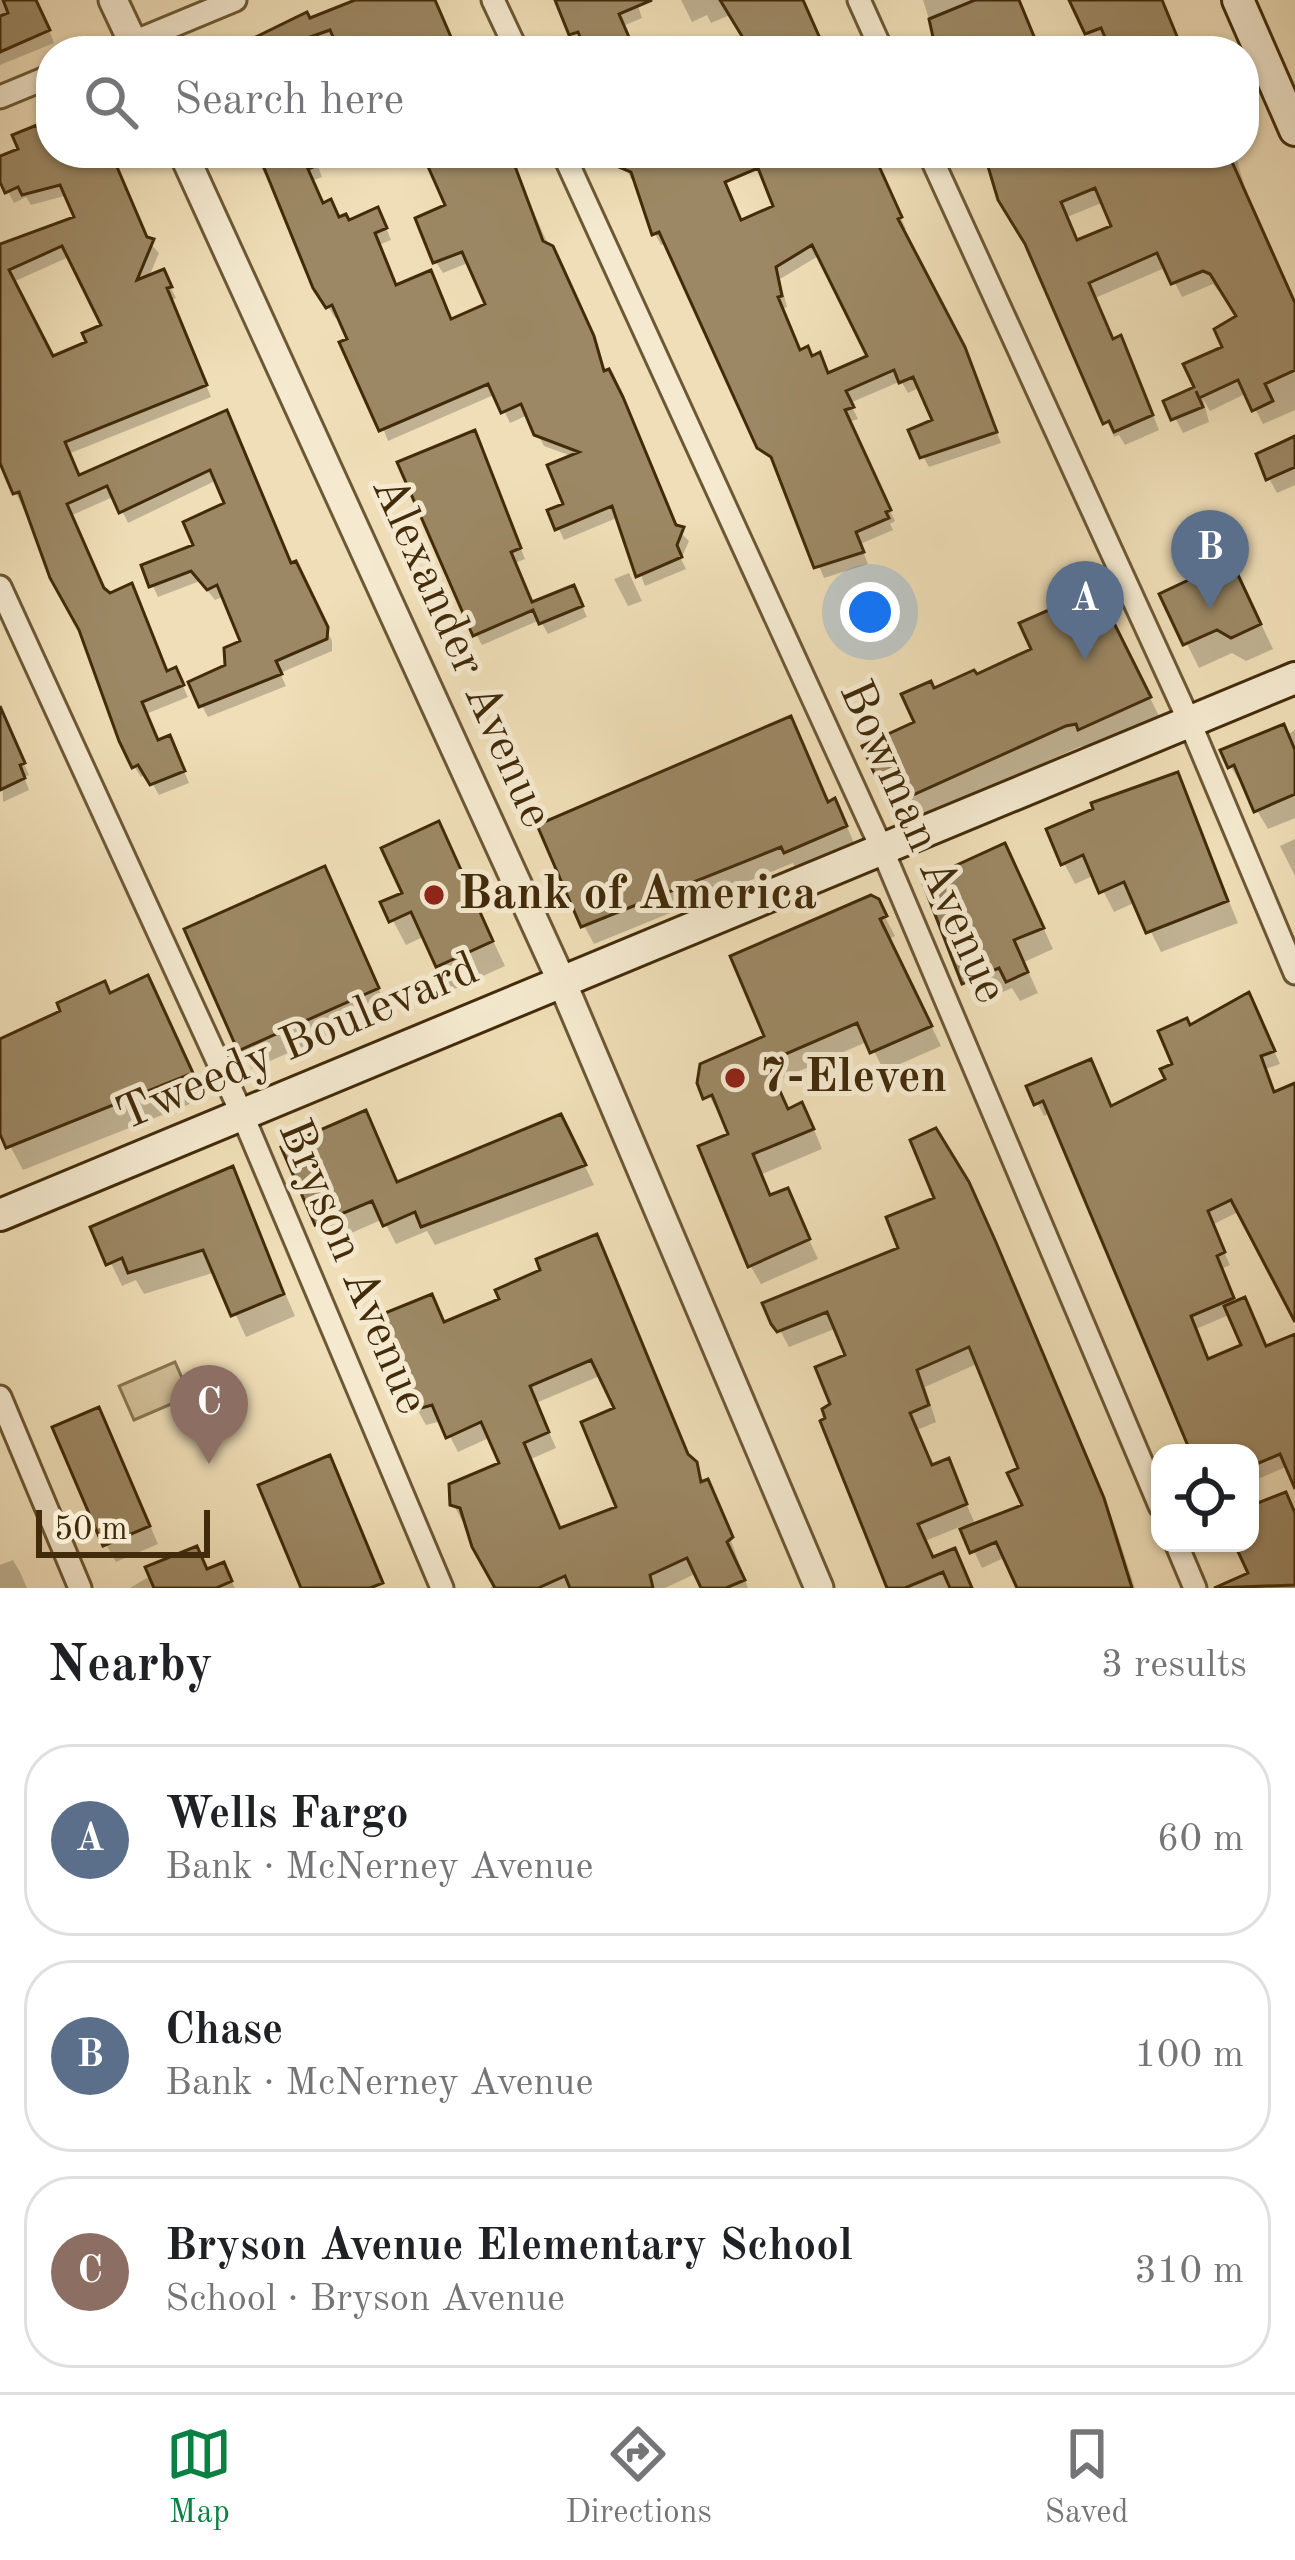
<!DOCTYPE html>
<html lang="en">
<head>
<meta charset="utf-8">
<style>
  :root { --surface:#fff; --page:#f6f6f6; --text:#202124; --muted:#757577; --line:#e0e0e0; --accent:#0b8043 }
  body { margin:0; font-family:"Old Standard TT",serif; background:var(--page); color:var(--text) }
  .controls { position:absolute; right:36px; bottom:36px; display:grid; overflow:hidden; border-radius:24px; box-shadow:0 3px 9px #0004 }
  .controls button { width:108px; height:108px; display:grid; place-items:center; padding:0; border:0; border-bottom:3px solid var(--line); background:var(--surface); color:var(--text); font:60px sans-serif }
  .scale { position:absolute; left:36px; bottom:30px; width:174px; box-sizing:border-box; padding-left:12px; border:6px solid #422b0a; border-top:0; font-size:33px; line-height:42px; white-space:nowrap; color:#422b0a; -webkit-text-stroke:9px #f5ead0; paint-order:stroke }
  .you { position:absolute; left:870px; top:612px; width:42px; height:42px; margin:-30px; border:9px solid #fff; border-radius:50%; background:#1a73e8; box-shadow:0 0 0 18px #1a73e833 }
  .badge { display:grid; place-items:center; width:78px; height:78px; border-radius:50%; background:var(--accent); color:#fff; font-size:39px; font-weight:700 }
  .pin { position:absolute; translate:-50% -99px; filter:drop-shadow(0 3px 6px #0008) }
  .pin::after { content:''; position:absolute; top:63px; width:42px; height:36px; background:inherit; clip-path:polygon(0 0,100% 0,50% 100%) }
  .list { margin:0; padding:0; list-style:none }
  h2 { display:flex; justify-content:space-between; align-items:center; height:156px; margin:0; padding:0 48px; font-size:51px }
  h2 small { font-size:39px; font-weight:400; color:var(--muted) }
  .list li { display:grid; grid-template-columns:78px 1fr auto; gap:36px; align-items:center; box-sizing:border-box; height:192px; margin:0 24px 24px; padding:0 24px; border:3px solid var(--line); border-radius:48px }
  .list b { display:block; font-size:45px; white-space:nowrap }
  .list p { margin:0; font-size:39px; white-space:nowrap; color:var(--muted) }
  .list em { font-size:39px; font-style:normal; color:var(--muted) }
  .icon { flex:none; width:66px; height:66px; fill:none; stroke:currentColor; stroke-width:2; stroke-linecap:round; stroke-linejoin:round }
  .map { position:relative; flex:none; width:1295px; height:1588px; overflow:hidden }
  .search { position:absolute; background:var(--surface); box-shadow:0 3px 9px #0004; left:36px; right:36px; top:36px; height:132px; display:flex; align-items:center; gap:30px; box-sizing:border-box; padding:0 42px; border-radius:48px; color:var(--muted); font-size:45px }
  .sheet { height:804px; background:var(--surface) }
  nav { display:flex; justify-content:space-around; align-items:center; box-sizing:border-box; height:168px; border-top:3px solid var(--line); background:var(--surface); font-size:33px; color:var(--muted) }
  nav a { display:grid; justify-items:center; gap:6px }
  nav .on { color:var(--accent) }
  .map>svg:first-child { display:block }
  .green { fill:#d2c09a; stroke:#8a7652; stroke-width:3 }
  .shadow { fill:#0003; fill-rule:evenodd }
  .building { fill:#9c8864; stroke:#422b0a; stroke-width:3; fill-rule:evenodd }
  .lines { fill:none; stroke-linecap:round; stroke-linejoin:round }
  .minor-casing { stroke:#6d5835; stroke-width:27 }
  .tertiary-casing { stroke:#6d5835; stroke-width:33 }
  .secondary-casing { stroke:#422b0a; stroke-width:36 }
  .minor { stroke:#f5ead0; stroke-width:21 }
  .tertiary { stroke:#f5ead0; stroke-width:27 }
  .secondary { stroke:#f5ead0; stroke-width:30 }
  .poi-dot { fill:#8f2418; stroke:#f5ead0; stroke-width:4.5 }
  .labels { text-anchor:middle; dominant-baseline:central; stroke-width:10; stroke-linejoin:round; paint-order:stroke }
  .street-label { font-size:48px; fill:#422b0a; stroke:#f5ead0 }
  .poi-label { font-size:48px; font-weight:bold; fill:#422b0a; stroke:#f5ead0; text-anchor:start }
</style>
</head>
<body>
<div class="map">
<svg width="1295" height="1588" viewBox="0 0 1295 1588">
  <rect width="100%" height="100%" fill="#efdeb7"/>
  <filter id="stains"><feTurbulence type="fractalNoise" baseFrequency=".00167" numOctaves="4"/><feColorMatrix values="0 0 0 0 .2 0 0 0 0 .09 0 0 0 0 .02 0 0 0 .5 -.17"/></filter>
  <radialGradient id="worn" r=".72"><stop offset=".6" stop-color="#630" stop-opacity="0"/><stop offset="1" stop-color="#630" stop-opacity=".3"/></radialGradient>
  <path class="green" d="M175 1362 190 1396 134 1420 119 1386Z"/>
  <path class="shadow" d="M0 0 38 1 54 43 0 65Z
    M372 0H432L456 51H342L338 41 313 51H234Z
    M557 0H636L642 18 623 26 629 51H580Z
    M681 0H802L825 51H752L730 15 711 23 707 15 692 22Z
    M923 0H1008L1037 51H939Z
    M1096 0H1157L1179 44 1186 43 1191 51H1051L1088 36 1077 9Z
    M51 127V153H110L147 240 159 253 148 279 169 284 176 298 171 300 211 397 68 454 79 478 226 413 291 566 301 576 332 641V651L280 673 286 686 208 717 202 706 244 643 224 596 215 600 200 581 158 597 144 567 197 546 228 505 217 480 128 523 115 496 70 516 104 592 167 674 181 682 188 697 146 714 158 743 175 750 189 783 159 795 147 774 141 777 134 766 81 629 0 460V247L78 219 68 195 31 205 26 197 14 203 0 175V160L22 150 16 137ZM71 256 106 327 90 343 53 359 13 282Z
    M254 153H313L322 177 312 181 323 206 343 228 385 225 391 240 379 245 397 288 452 322 489 306 470 262 443 273 436 262 419 220 449 206 421 153H507L676 528 689 541 681 559 686 569 645 586 619 517 564 540 551 511 567 505 574 457 544 446 528 415 510 423 496 394 388 441 340 315 335 318 316 287 269 173 265 175Z
    M619 153H708L741 223 777 208 763 153H872L906 229 901 231 970 362 1001 443 929 467 923 456 936 422 921 387 908 393 901 381 850 403 858 419 849 422 895 521 890 524 893 530 860 544 868 564 824 578 778 467 760 447 667 243 661 245 655 234 639 182 631 179ZM820 255 871 358 829 376 800 353 782 309 787 307 780 279Z
    M985 153H1235L1250 206 1295 305V410L1263 424 1247 393 1210 411 1203 399 1209 422 1183 433 1167 402 1198 389 1239 318 1213 284 1182 297 1167 267 1095 298 1114 342 1120 339 1129 354 1159 430 1125 445 1119 435 1114 437ZM1104 202 1115 227 1078 243 1067 217Z
    M1295 440V485L1277 493 1269 478Z
    M479 444 525 559 515 563 532 605 579 599 587 617 548 634 540 620 482 645 476 634Z
    M629 573 642 601 628 606 614 579Z
    M1244 588 1273 649 1246 661 1232 653 1199 668 1163 596Z
    M1108 614 1161 720 1093 750 1090 745 1079 747 909 823 902 820 888 798 933 691 976 677Z
    M0 711 29 775 24 777 29 790 3 802Z
    M790 720 829 805 844 820 855 845 796 870 793 863 594 944 584 926Z
    M1295 730V818L1268 829 1231 767Z
    M1177 776 1238 923 1161 952 1136 902 1114 912 1095 875 1075 884 1064 863Z
    M438 825 505 966 452 990 425 936 406 945 384 904 406 894Z
    M1295 839V876L1280 846Z
    M1007 848 1053 949 1024 962 1038 993 1020 1001 1012 988 977 1003 926 883Z
    M324 870 388 1009 252 1069 240 1049Z
    M877 902 895 936 889 939 941 1046 884 1071 869 1041 776 1081 789 1112 812 1125 822 1149 762 1174 771 1197 787 1192 818 1259 761 1284 750 1265 731 1135 698 1076 768 1038Z
    M161 1003 205 1098 23 1170 0 1127V1041Z
    M1255 1008 1280 1064 1266 1069 1275 1095 1295 1089V1316L1240 1211 1212 1225 1230 1265 1221 1269 1236 1304 1266 1349 1295 1337V1479L1288 1466 1251 1482 1261 1505 1295 1513V1588H1251L1246 1577 1252 1575 1238 1543H1250V1453H1194L1051 1113 1044 1116 1030 1088 1111 1109 1169 1081 1190 1029ZM1231 1314 1245 1347 1208 1362 1196 1329Z
    M365 1114 398 1184 571 1137 594 1185 435 1245 427 1231 396 1244 383 1219 329 1243 285 1149Z
    M231 1170 295 1316 246 1337 216 1272 144 1294 136 1280 122 1286 94 1228Z
    M982 1210 1112 1518 1135 1588H1020L1006 1557 982 1568 962 1526 925 1541 934 1560 972 1588H889L834 1406 849 1357 837 1328 789 1347 766 1304ZM979 1363 1022 1470 1026 1506 976 1526 948 1462 933 1468 917 1430 936 1422 925 1387Z
    M596 1238 690 1460 716 1499 748 1588H705L697 1573 665 1588H490L496 1582 453 1504 503 1464 491 1437 458 1452 442 1421 426 1425 417 1409 445 1325 503 1301ZM602 1375 619 1410 620 1509 561 1531 531 1459 556 1448 536 1403Z
    M108 1429 158 1544 116 1562 106 1544Z
    M196 1549 208 1572 223 1566 235 1588H130Z
    M13 1560 20 1572 27 1588H0V1565Z"/>
  <path class="building" d="M3 0H36L50 30 0 52V16L8 13Z
    M355 0H435L457 51H339L330 30 271 51H227L307 12 310 18Z
    M555 0H652L619 14 635 51H586L578 32 569 35Z
    M720 0H803L822 43 803 51H751Z
    M975 0H1019L1040 51H972L971 43 936 51 929 19Z
    M1069 0H1162L1183 51H1111L1101 28 1085 34Z
    M37 125 51 153H111L147 237 154 239 137 280 164 269 172 287 167 288 207 385 65 442 79 475 227 410 291 563 296 561 328 627 327 639 276 661 282 674 199 707 188 682 225 665 224 648 240 641 217 585 207 590 191 571 149 587 141 565 193 545 183 522 224 503 210 470 119 513 107 486 67 504 104 588 110 593 132 583 167 671 176 667 184 685 142 702 158 740 170 735 185 771 150 785 138 765 132 768 119 741 79 630 50 578 19 492 13 494 0 463V244L74 217 60 185 22 195 18 187 5 193 0 182V156L18 149 12 135ZM62 246 101 325 82 333 86 342 53 356 9 270Z
    M258 153H346L308 169 323 203 331 199 339 217 346 214 349 220 378 207 387 228 375 233 396 285 431 270 451 319 485 304 462 252 433 263 415 218 445 205 422 153H510L543 241 553 246 594 336 604 371 609 369 623 397 676 525 684 527 677 545 682 557 636 577 612 506 555 530 547 510 563 504 547 465 579 452 534 435 521 404 501 413 488 384 379 431 339 342 347 339 332 305 326 308 313 288Z
    M586 153H873L902 217 898 219 965 347 997 432 920 458 908 430 932 420 913 377 899 383 894 370 846 391 854 407 845 410 891 510 886 512 889 518 856 532 864 552 814 568 771 457 757 448 659 232 652 235 631 172ZM758 168 773 206 741 220 725 182ZM812 245 867 356 828 373 820 352 812 356 808 346 800 350 778 297 782 296 776 267Z
    M984 153H1228L1295 303V370L1265 384 1273 401 1252 411 1238 380 1199 398 1196 391 1203 407 1171 420 1163 401 1194 387 1183 364 1222 347 1214 329 1236 316 1210 274 1203 271 1171 284 1157 253 1089 283 1113 339 1121 335 1153 415 1114 432 1109 421 1103 424 1025 244 998 200ZM1095 188 1111 226 1077 240 1061 202Z
    M475 430 521 548 511 552 532 602 574 585 583 606 539 624 533 610 473 636 397 462Z
    M1295 436V467L1266 480 1256 454Z
    M1231 560 1261 624 1231 638 1217 630 1183 645 1159 594Z
    M1097 589 1151 697 1078 730 1076 724 1066 726 895 803 886 799 862 746 914 722 901 694 931 681 934 688 974 670 977 674 1031 649 1019 623Z
    M0 706 25 763 20 765 25 778 0 790Z
    M791 716 828 802 835 798 847 826 784 853 781 847 581 927 537 825Z
    M1284 724 1295 750V794L1254 812 1234 765 1228 768 1220 750Z
    M1178 772 1228 901 1146 933 1124 882 1099 893 1083 855 1061 865 1046 829 1093 809 1091 803Z
    M439 821 493 941 436 967 411 912 389 922 380 902 402 893 381 848Z
    M1005 843 1044 928 1014 940 1028 972 1006 982 999 968 962 984 922 881Z
    M325 866 379 988 238 1051 184 929Z
    M871 895 879 899 887 916 880 919 932 1026 870 1053 857 1023 767 1062 788 1109 802 1102 814 1129 753 1154 770 1195 788 1188 810 1239 748 1267 698 1146 728 1134 712 1095 703 1099 697 1083 700 1064 764 1036 730 956Z
    M148 975 193 1073 6 1148 0 1134V1039L60 1011 57 1003 105 981 110 993Z
    M1249 992 1275 1051 1261 1056 1274 1092 1295 1083V1322L1231 1200 1208 1211 1225 1252 1217 1256 1234 1298 1191 1316 1208 1359 1241 1345 1224 1306 1245 1297 1266 1346 1295 1334V1489L1280 1454 1250 1467V1453H1191L1043 1101 1034 1105 1026 1086 1091 1059 1111 1106 1165 1079 1160 1069 1172 1064 1158 1031 1187 1018 1190 1025Z
    M366 1110 397 1182 561 1114 586 1165 421 1227 415 1212 383 1226 372 1201 315 1225 281 1147Z
    M936 1128 969 1182 995 1240 1104 1498 1132 1588H1017L996 1542 970 1553 960 1529 1022 1505 1007 1473 1018 1468 969 1347 917 1370 929 1405 910 1413 932 1465 949 1458 967 1504 918 1524 933 1557 955 1548 972 1588H950L943 1572 905 1588H887L820 1421 825 1418 822 1409 830 1404 815 1367 845 1355 827 1312 777 1332 771 1324 762 1303 898 1248 886 1217 934 1198 910 1140Z
    M233 1166 284 1294 231 1316 203 1250 128 1273 122 1258 106 1265 90 1227Z
    M597 1234 688 1454 697 1462 701 1482 708 1479 733 1537 727 1542 745 1580 726 1588H701L687 1558 650 1575 653 1588H570L565 1576 538 1588H495L472 1547 460 1508 450 1505 449 1484 499 1463 481 1422 446 1438 432 1405 414 1410 375 1317 432 1294 444 1322 499 1299 495 1290 540 1270 536 1259ZM591 1360 614 1408 581 1422 616 1507 560 1528 524 1443 549 1432 530 1386Z
    M99 1407 150 1526 103 1546 52 1427Z
    M330 1455 383 1583 370 1588H301L258 1485Z
    M1286 1492 1295 1513V1585L1214 1588 1248 1573 1234 1543H1250V1506Z
    M197 1546 207 1569 224 1562 232 1581 216 1588H154L145 1567Z"/>
  <g class="lines">
    <g class="minor-casing">
      <path id="minor" d="M493 0 517 51
        M859 0 882 51
        M112 51 235 0
        M0 97 51 76
        M563 153 882 849 1160 1506
        M929 153 1190 723 1295 973
        M0 587 242 1114 442 1588
        M0 1397 80 1588
        M1176 1543 1195 1588"/>
    </g>
    <g class="tertiary-casing">
      <path id="tertiary" d="M113 0 137 51
        M183 153 562 982 819 1588"/>
    </g>
    <g class="secondary-casing">
      <path id="secondary" d="M1238 0 1295 130
        M0 1215 1295 678"/>
    </g>
    <use href="#minor" class="minor"/>
    <use href="#tertiary" class="tertiary"/>
    <use href="#secondary" class="secondary"/>
  </g>
  <g class="poi-dot">
    <circle cx="434" cy="895" r="12"/>
    <circle cx="735" cy="1078" r="12"/>
  </g>
  <g class="labels">
    <g class="street-label">
      <text transform="translate(461 652) rotate(66)">Alexander Avenue</text>
      <text transform="translate(922 842) rotate(66)">Bowman Avenue</text>
      <text transform="translate(298 1043) rotate(-23)">Tweedy Boulevard</text>
      <text transform="translate(352 1267) rotate(67)">Bryson Avenue</text>
    </g>
    <g class="poi-label">
      <text x="458" y="895">Bank of America</text>
      <text x="759" y="1078">7-Eleven</text>
    </g>
  </g>
  <rect width="100%" height="100%" filter="url(#stains)"/>
  <rect width="100%" height="100%" fill="url(#worn)"/>
</svg>
<div class="controls">
<button><svg class="icon" aria-label="locate" viewBox="0 0 24 24"><circle cx="12" cy="12" r="6"/><path d="M12 2v4M12 18v4M2 12h4M18 12h4"/></svg></button>
</div>
<div class="scale">50 m</div>
<div class="you"></div>
<div class="pin badge" style="left:1085px;top:660px;background:#5c6f8a">A</div>
<div class="pin badge" style="left:1210px;top:609px;background:#5c6f8a">B</div>
<div class="pin badge" style="left:209px;top:1464px;background:#8d6e63">C</div>
<div class="search"><svg class="icon" aria-label="search" viewBox="0 0 24 24"><circle cx="10" cy="10" r="6"/><path d="M15 15l6 6"/></svg>Search here</div>
</div>
<section class="sheet">
<h2>Nearby<small>3 results</small></h2>
<ul class="list">
<li><span class="badge" style="background:#5c6f8a">A</span><div><b>Wells Fargo</b><p>Bank · McNerney Avenue</p></div><em>60 m</em></li>
<li><span class="badge" style="background:#5c6f8a">B</span><div><b>Chase</b><p>Bank · McNerney Avenue</p></div><em>100 m</em></li>
<li><span class="badge" style="background:#8d6e63">C</span><div><b>Bryson Avenue Elementary School</b><p>School · Bryson Avenue</p></div><em>310 m</em></li>
</ul>
</section>
<nav>
<a class="on"><svg class="icon" aria-label="map" viewBox="0 0 24 24"><path d="M3 6l6-2 6 2 6-2v14l-6 2-6-2-6 2zM9 4v14M15 6v14"/></svg>Map</a>
<a><svg class="icon" aria-label="directions" viewBox="0 0 24 24"><path d="M12 3l9 9-9 9-9-9zM9 14v-3h6M13 9l2 2-2 2"/></svg>Directions</a>
<a><svg class="icon" aria-label="saved" viewBox="0 0 24 24"><path d="M7 4h10v16l-5-4-5 4z"/></svg>Saved</a>
</nav>
</body>
</html>
